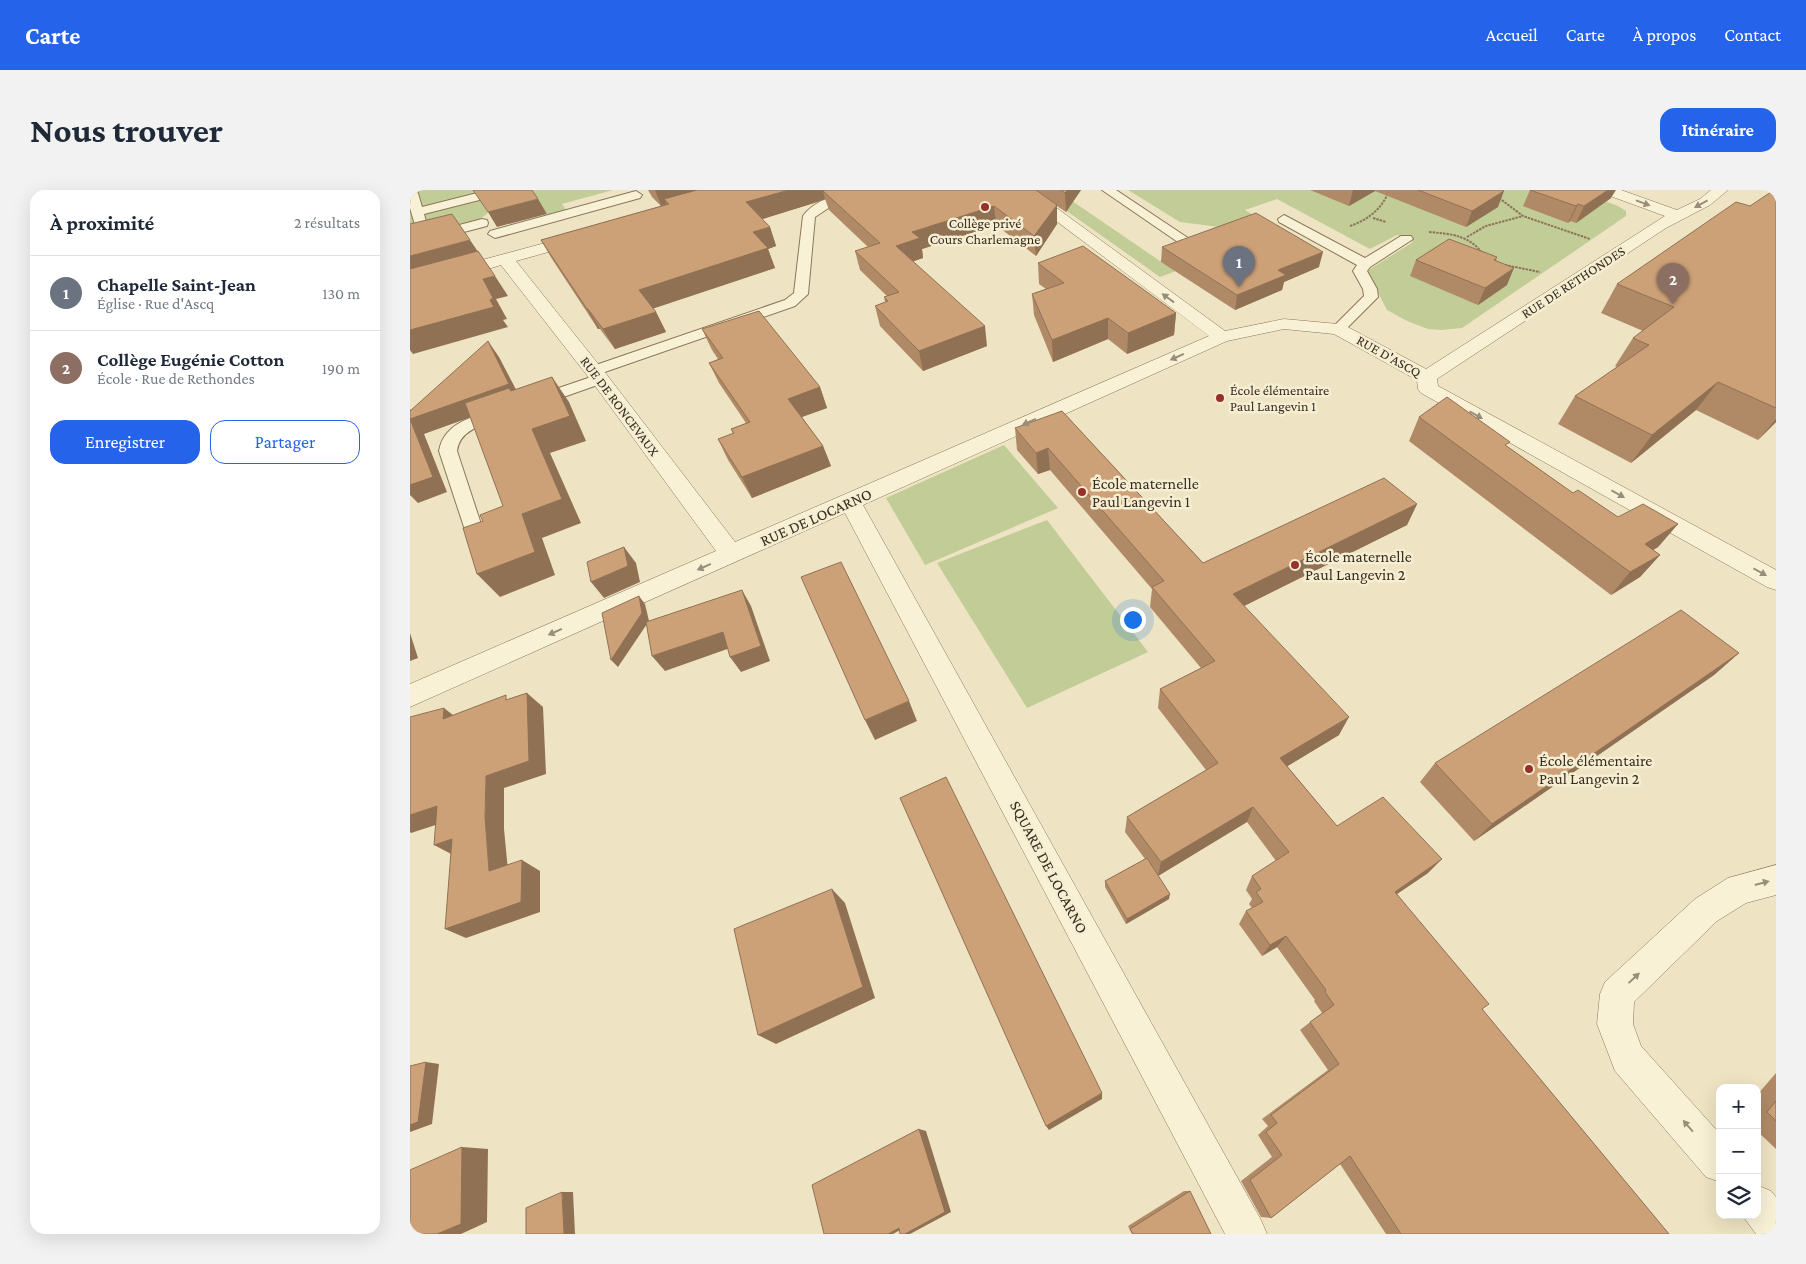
<!DOCTYPE html>
<html lang="fr">
<head>
<meta charset="utf-8">
<style>
  :root { --surface:#fff; --page:#f2f2f3; --text:#1f2937; --muted:#747a83; --line:#e0e1e3; --accent:#2563eb }
  body { margin:0; font-family:"Crimson Pro",serif; background:var(--page); color:var(--text) }
  .controls { position:absolute; right:15px; bottom:15px; display:grid; overflow:hidden; border-radius:10px; box-shadow:0 5px 20px #0002 }
  .controls button { width:45px; height:45px; display:grid; place-items:center; padding:0; border:0; border-bottom:1px solid var(--line); background:var(--surface); color:var(--text); font:25px sans-serif }
  .you { position:absolute; left:722px; top:429px; width:18px; height:18px; margin:-12px; border:4px solid #fff; border-radius:50%; background:#1a73e8; box-shadow:0 0 0 8px #1a73e833 }
  .badge { display:grid; place-items:center; width:32px; height:32px; border-radius:50%; background:var(--accent); color:#fff; font-size:16px; font-weight:700 }
  .pin { position:absolute; translate:-50% -41px; filter:drop-shadow(0 1px 2px #0008) }
  .pin::after { content:''; position:absolute; top:26px; width:18px; height:15px; background:inherit; clip-path:polygon(0 0,100% 0,50% 100%) }
  .list { margin:0; padding:0; list-style:none }
  h2 { display:flex; justify-content:space-between; align-items:center; height:65px; margin:0; padding:0 20px; font-size:21px }
  h2 small { font-size:16px; font-weight:400; color:var(--muted) }
  .list li { display:grid; grid-template-columns:32px 1fr auto; gap:15px; align-items:center; box-sizing:border-box; height:75px; padding:0 20px; border-top:1px solid var(--line) }
  .list b { display:block; font-size:19px; white-space:nowrap }
  .list p { margin:0; font-size:16px; white-space:nowrap; color:var(--muted) }
  .list em { font-size:16px; font-style:normal; color:var(--muted) }
  .actions { display:flex; gap:10px; padding:15px 20px }
  .actions a { flex:1; padding:11px 0; border:1px solid var(--accent); border-radius:15px; text-align:center; font-size:18px; color:var(--accent) }
  .actions .main { background:var(--accent); color:#fff }
  .icon { flex:none; width:28px; height:28px; fill:none; stroke:currentColor; stroke-width:2; stroke-linecap:round; stroke-linejoin:round }
  .map { position:relative; flex:none; width:1366px; height:1044px; overflow:hidden; border-radius:15px }
  header { display:flex; align-items:center; gap:30px; box-sizing:border-box; height:70px; padding:0 25px; background:var(--accent); color:#fff }
  header strong { font-size:24px }
  nav { display:flex; gap:28px; margin-inline-start:auto; font-size:18px }
  .intro { display:flex; align-items:center; justify-content:space-between; box-sizing:border-box; height:120px; padding:0 30px }
  h1 { margin:0; font-size:35px }
  .button { padding:12px 22px; border-radius:15px; background:var(--accent); color:#fff; font-size:18px; font-weight:700 }
  main { display:flex; gap:30px; padding:0 30px }
  aside { flex:1; background:var(--surface); border-radius:15px; box-shadow:0 5px 20px #0002 }
  .map>svg:first-child { display:block }
  .green { fill:#c2cc97 }
  .lines { fill:none; stroke-linecap:round; stroke-linejoin:round }
  .lane-casing { stroke:#897659; stroke-width:2 }
  .street-casing { stroke:#897659; stroke-width:1 }
  .path { stroke:#897659; stroke-width:2; stroke-dasharray:2.5 1; stroke-linecap:butt }
  .lane { fill:#f9f1d6; fill-rule:evenodd }
  .street { fill:#f9f1d6; fill-rule:evenodd }
  .wall { fill:#b08a67 }
  .shaded-wall { fill:#907154 }
  .building { fill:#cda178; stroke:#907154 }
  .oneway { fill:#988e7a }
  .poi-dot { fill:#983029; stroke:#f6eed2; stroke-width:2 }
  .labels { text-anchor:middle; dominant-baseline:central; stroke-width:5; stroke-linejoin:round; paint-order:stroke }
  .far-poi-label { font-size:14px; fill:#382c1e; stroke:#f6eed2 }
  .far-street-label { font-size:14px; fill:#382c1e; stroke:#f6eed2 }
  .poi-label { font-size:16px; fill:#382c1e; stroke:#f6eed2; text-anchor:start }
  .street-label { font-size:16px; fill:#382c1e; stroke:#f6eed2 }
</style>
</head>
<body>
<header>
<strong>Carte</strong>
<nav><a>Accueil</a><a>Carte</a><a>À propos</a><a>Contact</a></nav>
</header>
<div class="intro"><h1>Nous trouver</h1><a class="button">Itinéraire</a></div>
<main>
<aside>
<h2>À proximité<small>2 résultats</small></h2>
<ul class="list">
<li><span class="badge" style="background:#6b7280">1</span><div><b>Chapelle Saint-Jean</b><p>Église · Rue d'Ascq</p></div><em>130 m</em></li>
<li><span class="badge" style="background:#8d6e63">2</span><div><b>Collège Eugénie Cotton</b><p>École · Rue de Rethondes</p></div><em>190 m</em></li>
</ul>
<div class="actions"><a class="main">Enregistrer</a><a>Partager</a></div>
</aside>
<div class="map">
<svg width="1366" height="1044" viewBox="0 0 1366 1044">
  <rect width="100%" height="100%" fill="#eee4c3"/>
  <path class="green" d="M0 0H116L71 12 78 23 70 29 0 47Z
    M119 0H203L152 14 156 20 138 25Z
    M627 0H646L750 71 774 62 790 72 750 87Z
    M718 0H1167L1208 16 1216 21V26L1052 138 1031 140 1018 139 997 131 977 120 957 81 1003 52 987 45 960 59 867 9 835 20 867 40 825 39 770 32Z
    M594 255 648 318 515 375 476 308Z
    M637 330 738 462 617 518 527 373Z"/>
  <g class="lines">
    <g class="lane-casing">
      <path id="lane" d="M0 0H7L12 17 79 0H99L97 3 14 24 17 35 11 39 5 35 0 18Z
        M447 0H467L465 3 423 15 405 27 398 104 385 116 189 184H177L175 181 177 178 375 110 384 103 393 26C405 9 428 5 447 0Z
        M692 0H706L790 56 783 60 778 59Z
        M226 1 232 5 230 8 85 48 78 44 80 41Z
        M874 25 955 68 991 46H1001L1003 49 960 77 957 81 967 99 968 107 933 142H923L921 139 954 106 953 99 943 81 947 75 869 32 868 29Z
        M72 29 77 30 78 33 77 36 0 56V48Z
        M190 184 196 186 198 189 196 192 125 217 119 216 117 212 119 208Z
        M92 219 98 220 100 224 98 228C78 234 50 237 47 261L72 337 70 342 63 344 56 342 54 337 29 261C34 231 67 225 92 219Z"/>
    </g>
    <g class="street-casing">
      <path id="street" d="M605 0H622L815 141 874 129 928 134 934 135 1016 179 1255 26 1192 3 1190 0H1211L1267 20 1290 9 1301 0H1318L1300 15 1256 38 1027 189 1028 196 1366 380V400L1357 397 1011 203 1008 199 1007 190 924 144 874 139 817 151 453 315 851 1030 857 1044H815L435 323 0 517V494L306 361 183 193 91 75 78 79 72 78 70 74 72 70 172 43 178 45 180 48 178 51 106 71 197 185 325 352 799 146Z
        M1366 675V705L1336 713 1307 731 1224 812 1223 834 1231 856 1310 944V992L1296 987 1205 881 1187 834 1190 804 1195 792 1285 709 1318 688Z
        M1347 995 1361 1001 1366 1007V1044H1346L1332 1025H1347Z"/>
    </g>
    <path class="path" d="M1089 8 1113 26 1180 49
      M963 28 976 32
      M940 36C957 30 971 20 978 3L976 0
      M1019 42C1042 44 1059 45 1074 65
      M1057 47 1076 36 1113 26
      M1095 75 1130 82"/>
    <use href="#lane" class="lane"/>
    <use href="#street" class="street"/>
  </g>
  <path class="wall" d="M238 0H671L656 22 647 16V34L626 66 586 35 512 59 513 68 503 71 577 156 513 181 470 136 465 116 475 112 474 107 477 106 450 80 445 61 458 57 419 20 415 9 404 13 352 29 360 37 366 56 358 59 365 78 243 118 246 122 256 142 205 159 190 139H188L142 69 131 50 251 16 242 7Z
    M900 0H1092L1088 17 1056 37 965 1 939 16Z
    M1120 0 1201 8 1166 33 1160 31 1158 33 1113 16Z
    M1366 0V232L1348 250 1286 220 1221 273 1148 234 1165 206 1207 177 1205 176 1223 148 1233 141 1191 123 1207 94 1340 16Z
    M752 57 909 77 874 92 872 100 825 120 751 72Z
    M1087 67 1086 71 1097 95 1068 115 1000 86 1006 70Z
    M628 73 766 123 764 145 717 164 698 149 643 172 624 125 622 104 636 99 629 94Z
    M292 139 410 197 417 218 392 227 413 256 421 276 342 308 318 270 308 249 323 244 321 239 336 233 309 193 299 173 308 169 302 160Z
    M652 221 793 373 1007 314 997 335 834 416 929 545 877 576 927 636 1018 683 987 704 1072 819 1259 1044H976L930 974 861 1028 851 1027 831 991 862 967 848 945 858 936 852 929 918 880 890 840 912 823 904 811 905 810 867 757 852 766 829 734 836 721 842 718 839 714 842 709 836 700 842 686 866 671 837 632 748 686 759 709 716 734 695 697V691L735 669 715 642 717 627 796 580 748 518 750 499 791 478 740 417 742 399 640 280 628 284 607 260 605 238Z
    M1009 227 1098 257 1163 303 1208 327 1268 334 1248 357 1243 360 1250 365 1230 387 1201 405 999 251Z
    M1329 463 1304 485 1064 651 1010 592 1025 573Z
    M1366 883V959L1347 941V905Z
    M774 1001H780L801 1044H722L718 1036Z"/>
  <path class="shaded-wall" d="M245 0H315L259 14 254 9 258 16 252 18Z
    M379 0H440L413 1 415 9 404 13 343 32 336 12Z
    M658 0H671L656 22 655 3Z
    M943 0H965V1L939 16Z
    M1198 0H1206L1201 8 1166 33 1174 16Z
    M1094 1 1088 17 1056 37 1062 21Z
    M128 9 137 24 87 37 78 22Z
    M1168 14 1160 31 1158 33 1166 16Z
    M647 15V34L626 66 624 46Z
    M584 16 586 35 512 59 513 68 490 76 486 56 502 42Z
    M360 37 366 56 358 59 365 78 239 120 229 100 343 42Z
    M60 50 73 69 0 90V66Z
    M913 62 909 77 874 92 872 100 825 120 827 105 868 80Z
    M1104 78 1097 95 1068 115 1075 98Z
    M85 86 98 106 86 109 97 129 93 130 98 137 3 164 0 160V140L80 110 73 89Z
    M177 119H178L190 139H188Z
    M246 122 256 142 205 159 193 139Z
    M766 123 764 145 717 164 718 143Z
    M698 128V149L643 172 642 150Z
    M575 136 577 156 513 181 509 161Z
    M78 151 89 167 111 209 14 244 37 302 8 313 0 305V219L7 226Z
    M142 187 159 212 176 251 140 263 171 333 132 348 145 385 90 407 67 384 112 324 122 239Z
    M1308 192 1286 220 1221 273 1242 245Z
    M410 197 417 218 386 229 378 209Z
    M1366 229V232L1348 250Z
    M413 256 421 276 342 308 332 287Z
    M638 258 640 280 628 284 626 263Z
    M1007 314 997 335 818 424 823 404Z
    M1268 334 1248 357 1215 377 1235 354Z
    M214 357 226 373 230 392 194 408 181 392Z
    M1250 365 1230 387 1201 405 1220 382Z
    M332 400 341 416 360 471 331 482 320 467Z
    M229 406 235 414 239 431 208 477 201 470Z
    M313 442 323 457 255 481 242 466Z
    M0 443 8 468 0 471Z
    M1329 463 1304 485 1064 651 1082 634Z
    M117 503 133 517 136 584 94 598V639L99 691 79 681 75 627 76 586Z
    M499 511 507 531 465 550 455 530Z
    M34 518 52 532 33 529Z
    M939 527 929 545 863 585 870 568Z
    M27 616 47 628 1 643 0 642V625Z
    M843 617 837 632 748 686 751 672Z
    M42 649 45 666 24 655Z
    M1032 669 1018 683 972 714 985 702Z
    M112 670 130 681V722L56 748 35 739Z
    M422 699 435 713 465 808 366 854 348 845Z
    M760 704 759 709 716 734 717 729Z
    M876 746 867 757 852 766 860 755Z
    M16 872 29 874 22 934 0 942V935Z
    M692 903V909L639 940 636 936Z
    M509 939 516 941 541 1022 500 1044H495Z
    M52 957 78 959 77 1032 51 1044H27Z
    M152 1002H163L165 1044H154Z
    M497 1036 483 1044H478L489 1038Z"/>
  <path class="building" d="M63 0H122L128 9 78 22Z
    M287 0H379L336 12 360 37 343 42 358 58 229 100 246 122 193 139 178 119H177L131 50 259 14 254 9Z
    M415 0H626L647 15 624 46 584 16 502 42 510 48 486 56 575 136 509 161 465 116 478 111 474 107 489 102 445 61 470 53 413 1Z
    M651 0H658L655 3Z
    M1008 0H1092L1094 1 1062 21Z
    M1120 0H1198L1174 16 1168 14 1166 16Z
    M1364 0H1366V218L1308 192 1242 245 1165 206 1239 155 1223 148 1264 117 1207 94 1326 12 1340 16Z
    M846 23 913 62 868 80 876 85 827 105 752 57Z
    M42 24 60 50 0 66V34Z
    M1039 49 1087 67 1084 70 1104 78 1075 98 1006 70Z
    M673 56 766 123 718 143 698 128 642 150 622 104 654 93 628 73Z
    M68 61 85 86 73 89 83 108 80 110 84 117 0 140V79Z
    M349 121 410 197 378 209 413 256 332 287 308 249 324 243 321 239 340 232 299 173 313 168 292 139Z
    M78 151 99 194 0 229 23 287 0 295V221Z
    M142 187 160 226 122 239 152 309 112 324 125 362 67 384 53 338 73 331 70 325 93 316 55 213 99 198 101 201Z
    M1037 207 1100 252 1095 255 1163 303 1168 300 1208 327 1233 314 1268 334 1235 354 1250 365 1220 382 1009 227Z
    M652 221 793 373 974 288 1007 314 823 404 939 527 870 568 927 636 973 607 1032 669 985 702 1079 814 1072 819 1259 1044H991L940 966 861 1028 840 990 872 965 856 942 867 933 861 925 929 874 900 832 924 815 915 802 916 800 876 746 860 755 836 721 853 712 846 702 851 699 842 686 879 662 843 617 751 672 717 627 808 573 750 499 805 471 742 397 754 391 638 258 626 263 605 238Z
    M214 357 218 376 181 392 177 372Z
    M431 372 499 511 455 530 391 387Z
    M332 400 351 456 320 467 313 442 242 466 236 432Z
    M229 406 232 423 201 470 192 423Z
    M1271 420 1329 463 1082 634 1025 573Z
    M117 503 119 571 76 586 75 627 79 681 112 670 111 712 35 739 42 649 24 655 27 616 0 625V527L34 518 33 529 96 505V510Z
    M536 587 692 903 636 936 490 608Z
    M737 668 760 704 717 729 695 691Z
    M422 699 453 797 348 845 324 739Z
    M16 872 8 932 0 935V876Z
    M1366 911V931L1357 922Z
    M509 939 535 1022 495 1044H490L489 1038 478 1044H414L402 995Z
    M52 957 51 1034 27 1044H0V980Z
    M780 1001 801 1044H723L720 1039Z
    M152 1002 154 1044H116V1018Z"/>
  <defs><path id="oneway-solid" d="M-6-.8H1V-3.2L6.5 0L1 3.2V.8H-6Z" transform="scale(1.25)"/></defs>
  <g class="oneway">
    <use href="#oneway-solid" transform="translate(1233 13) rotate(20)"/>
    <use href="#oneway-solid" transform="translate(1291 14) rotate(151)"/>
    <use href="#oneway-solid" transform="translate(758 108) rotate(-144)"/>
    <use href="#oneway-solid" transform="translate(767 167) rotate(156)"/>
    <use href="#oneway-solid" transform="translate(1066 225) rotate(29)"/>
    <use href="#oneway-solid" transform="translate(619 232) rotate(156)"/>
    <use href="#oneway-solid" transform="translate(1208 304) rotate(29)"/>
    <use href="#oneway-solid" transform="translate(294 377) rotate(156)"/>
    <use href="#oneway-solid" transform="translate(1350 382) rotate(29)"/>
    <use href="#oneway-solid" transform="translate(145 442) rotate(156)"/>
    <use href="#oneway-solid" transform="translate(1352 693) rotate(-15)"/>
    <use href="#oneway-solid" transform="translate(1224 788) rotate(-43)"/>
    <use href="#oneway-solid" transform="translate(1278 936) rotate(-131)"/>
  </g>
  <g class="poi-dot">
    <circle cx="575" cy="17" r="5"/>
    <circle cx="810" cy="208" r="5"/>
    <circle cx="672" cy="302" r="5"/>
    <circle cx="885" cy="375" r="5"/>
    <circle cx="1119" cy="579" r="5"/>
  </g>
  <g class="labels">
    <g class="far-poi-label">
      <text x="575" y="33">Collège privé<tspan x="575" dy="16">Cours Charlemagne</tspan></text>
      <text x="820" y="200" text-anchor="start">École élémentaire<tspan x="820" dy="16">Paul Langevin 1</tspan></text>
    </g>
    <g class="far-street-label">
      <text transform="translate(1163 92) rotate(-33)">RUE DE RETHONDES</text>
      <text transform="translate(979 166) rotate(29)">RUE D'ASCQ</text>
      <text transform="translate(210 216) rotate(53)">RUE DE RONCEVAUX</text>
    </g>
    <g class="poi-label">
      <text x="682" y="293">École maternelle<tspan x="682" dy="18">Paul Langevin 1</tspan></text>
      <text x="895" y="366">École maternelle<tspan x="895" dy="18">Paul Langevin 2</tspan></text>
      <text x="1129" y="570">École élémentaire<tspan x="1129" dy="18">Paul Langevin 2</tspan></text>
    </g>
    <g class="street-label">
      <text transform="translate(406 327) rotate(-24)">RUE DE LOCARNO</text>
      <text transform="translate(639 677) rotate(62)">SQUARE DE LOCARNO</text>
    </g>
  </g>
</svg>
<div class="controls">
<button>+</button>
<button>−</button>
<button><svg class="icon" aria-label="layers" viewBox="0 0 24 24"><path d="M12 4l9 5-9 5-9-5zM3 14l9 5 9-5"/></svg></button>
</div>
<div class="you"></div>
<div class="pin badge" style="left:829px;top:97px;background:#6b7280">1</div>
<div class="pin badge" style="left:1263px;top:114px;background:#8d6e63">2</div>
</div>
</main>
</body>
</html>
